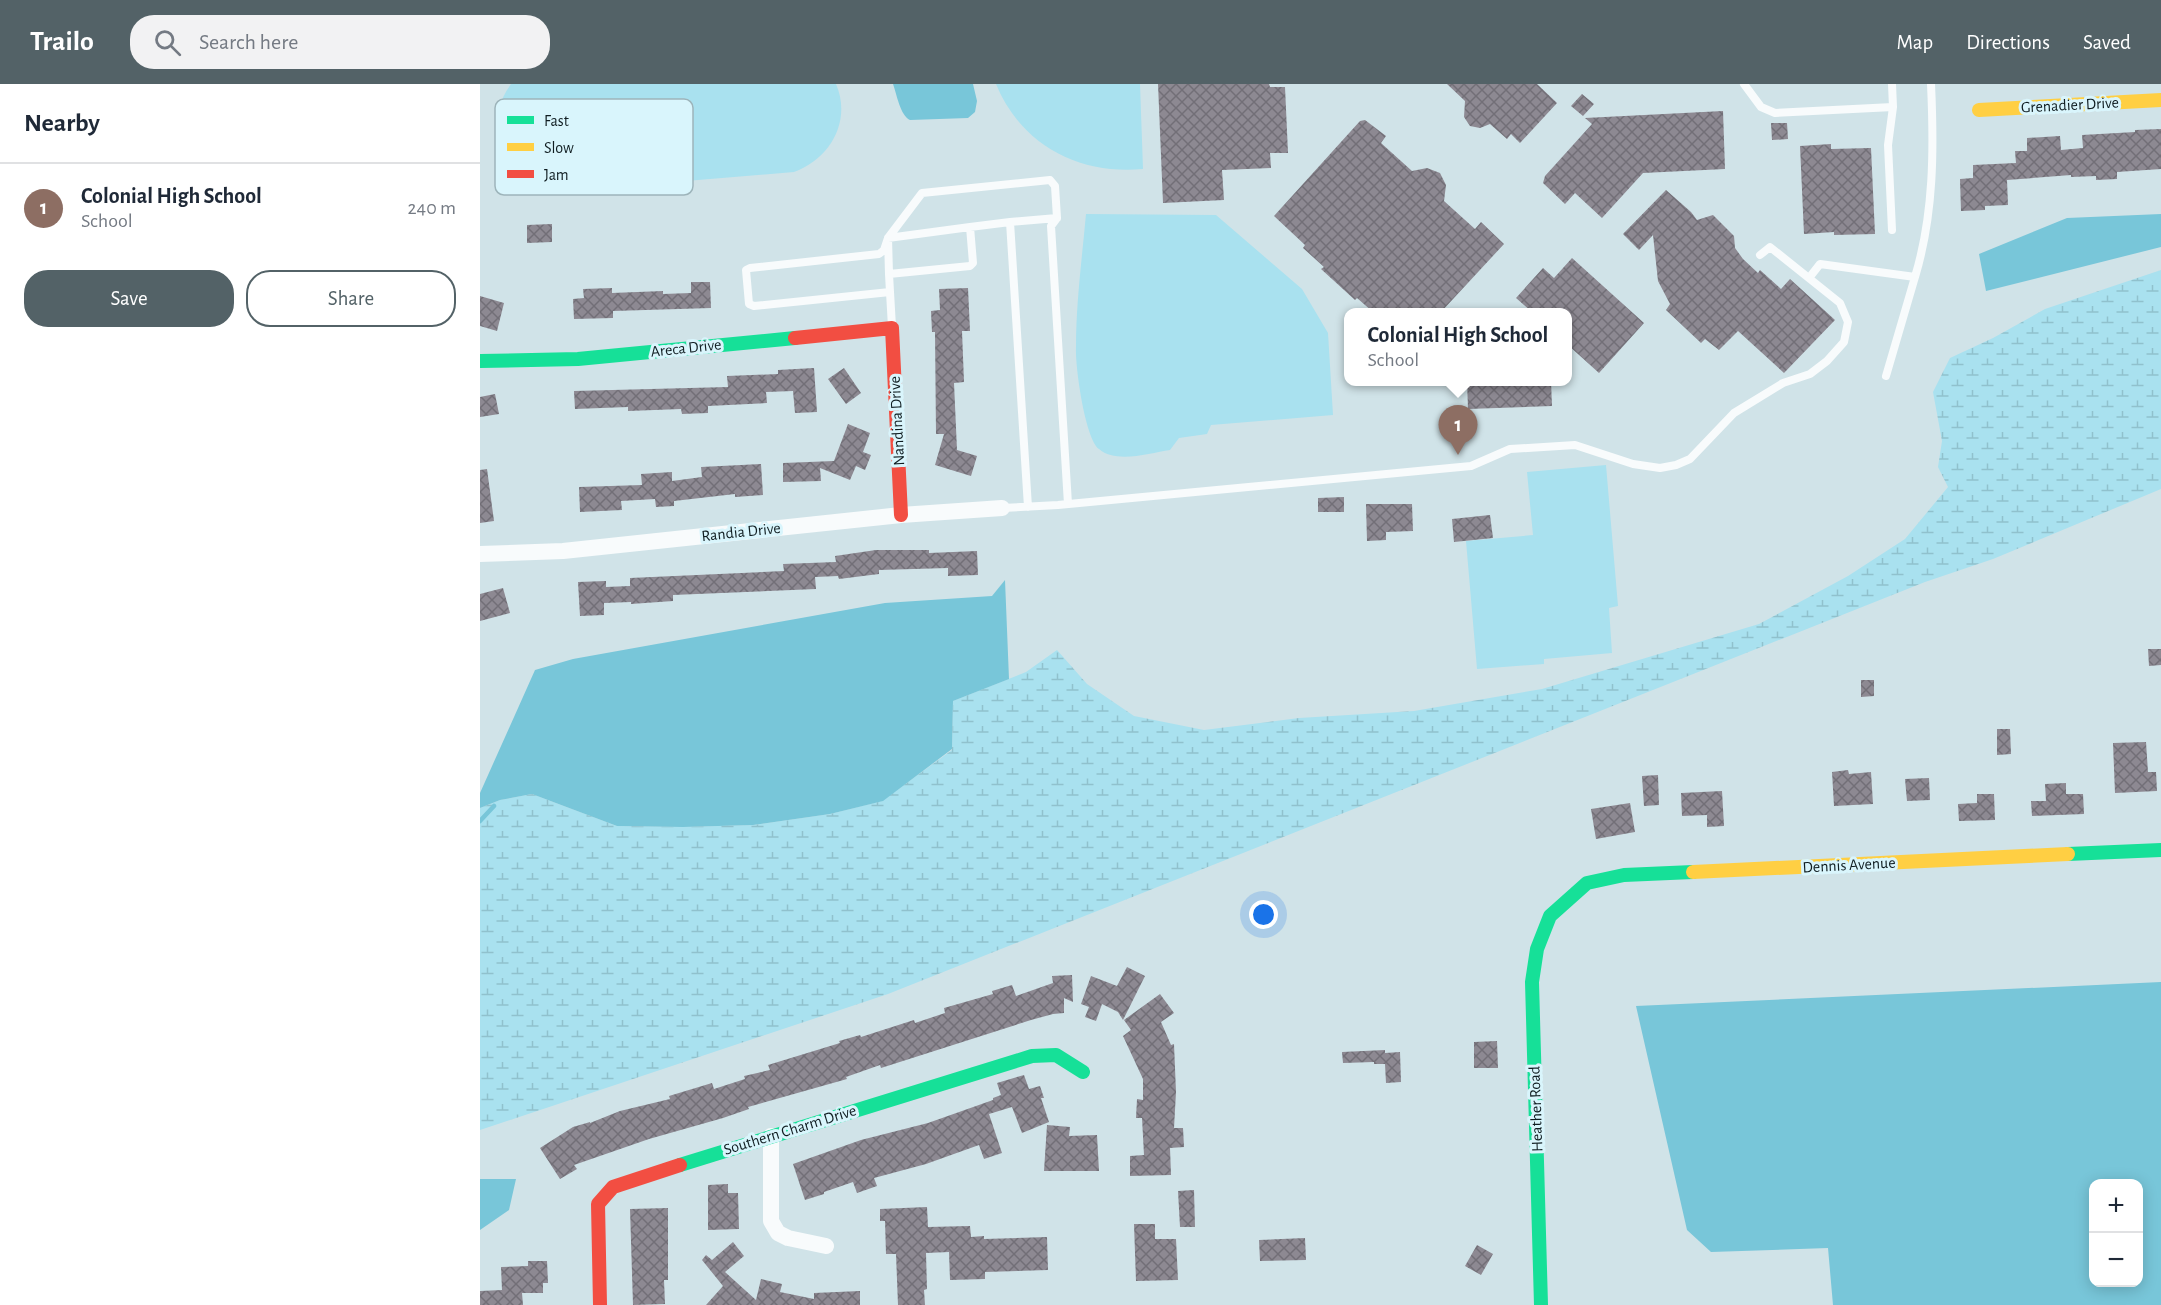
<!DOCTYPE html>
<html lang="en">
<head>
<meta charset="utf-8">
<style>
  :root { --surface:#fff; --page:#f2f2f3; --text:#1f2937; --muted:#747a83; --line:#e0e1e3; --accent:#536267 }
  body { margin:0; font-family:"Alegreya Sans",sans-serif; background:var(--page); color:var(--text) }
  .controls { position:absolute; right:18px; bottom:18px; display:grid; overflow:hidden; border-radius:12px; box-shadow:0 3px 15px #0003 }
  .controls button { width:54px; height:54px; display:grid; place-items:center; padding:0; border:0; border-bottom:2px solid var(--line); background:var(--surface); color:var(--text); font:30px sans-serif }
  .you { position:absolute; left:784px; top:831px; width:21px; height:21px; margin:-15px; border:4px solid #fff; border-radius:50%; background:#1a73e8; box-shadow:0 0 0 9px #1a73e833 }
  .badge { display:grid; place-items:center; width:39px; height:39px; border-radius:50%; background:var(--accent); color:#fff; font-size:20px; font-weight:700 }
  .pin { position:absolute; translate:-50% -50px; filter:drop-shadow(0 2px 3px #0008) }
  .pin::after { content:''; position:absolute; top:32px; width:21px; height:18px; background:inherit; clip-path:polygon(0 0,100% 0,50% 100%) }
  .popup { position:absolute; left:864px; top:224px; width:228px; height:78px; box-sizing:border-box; display:grid; place-content:center; border-radius:12px; background:var(--surface); filter:drop-shadow(0 2px 4px #0005); font-size:20px; white-space:nowrap; color:var(--muted) }
  .popup b { font-size:22px; color:var(--text) }
  .popup::after { content:''; position:absolute; left:50%; top:100%; margin-left:-12px; border:12px solid transparent; border-top-color:var(--surface) }
  .list { margin:0; padding:0; list-style:none }
  h2 { display:flex; justify-content:space-between; align-items:center; height:78px; margin:0; padding:0 24px; font-size:26px }
  h2 small { font-size:20px; font-weight:400; color:var(--muted) }
  .list li { display:grid; grid-template-columns:39px 1fr auto; gap:18px; align-items:center; box-sizing:border-box; height:90px; padding:0 24px; border-top:2px solid var(--line) }
  .list b { display:block; font-size:22px; white-space:nowrap }
  .list p { margin:0; font-size:20px; white-space:nowrap; color:var(--muted) }
  .list em { font-size:20px; font-style:normal; color:var(--muted) }
  .actions { display:flex; gap:12px; padding:18px 24px }
  .actions a { flex:1; padding:14px 0; border:2px solid var(--accent); border-radius:24px; text-align:center; font-size:21px; color:var(--accent) }
  .actions .main { background:var(--accent); color:#fff }
  .icon { flex:none; width:33px; height:33px; fill:none; stroke:currentColor; stroke-width:2; stroke-linecap:round; stroke-linejoin:round }
  .map { position:relative; flex:none; width:1681px; height:1221px; overflow:hidden }
  header { display:flex; align-items:center; gap:36px; box-sizing:border-box; height:84px; padding:0 30px; background:var(--accent); color:#fff }
  header strong { font-size:28px }
  nav { display:flex; gap:33px; margin-inline-start:auto; font-size:21px }
  .search { width:420px; height:54px; background:var(--page); display:flex; align-items:center; gap:15px; box-sizing:border-box; padding:0 21px; border-radius:24px; color:var(--muted); font-size:22px }
  main { display:flex }
  aside { flex:1; background:var(--surface) }
  .map>svg:first-child { display:block }
  .wetland { fill:url(#wetland-marsh) }
  .garden { fill:#a9e1ef }
  .water { fill:#78c6d9; fill-rule:evenodd }
  .lines { fill:none; stroke-linecap:round; stroke-linejoin:round }
  .stream { stroke:#78c6d9; stroke-width:4.5 }
  .building { fill:url(#building-cross-hatch) }
  .lane { stroke:#f8fbfc; stroke-width:8 }
  .street { stroke:#f8fbfc; stroke-width:16 }
  .fast { stroke:#16e098; stroke-width:14 }
  .slow { stroke:#ffcf43; stroke-width:14 }
  .jam { stroke:#f24e42; stroke-width:14 }
  .labels { text-anchor:middle; dominant-baseline:central; stroke-width:6; stroke-linejoin:round; paint-order:stroke }
  .street-label { font-size:16px; fill:#101d21; stroke:#d9f5fc }
  .key { fill:#d9f5fc; stroke:#9db4ba; stroke-width:1.5 }
  .key-label { font-size:16px; fill:#101d21 }
</style>
</head>
<body>
<header>
<strong>Trailo</strong>
<div class="search"><svg class="icon" aria-label="search" viewBox="0 0 24 24"><circle cx="10" cy="10" r="6"/><path d="M15 15l6 6"/></svg>Search here</div>
<nav><a>Map</a><a>Directions</a><a>Saved</a></nav>
</header>
<main>
<aside>
<h2>Nearby<small></small></h2>
<ul class="list">
<li><span class="badge" style="background:#8d6e63">1</span><div><b>Colonial High School</b><p>School</p></div><em>240 m</em></li>
</ul>
<div class="actions"><a class="main">Save</a><a>Share</a></div>
</aside>
<div class="map">
<svg width="1681" height="1221" viewBox="0 0 1681 1221">
  <defs>
    <pattern id="wetland-marsh" width="20" height="14" patternUnits="userSpaceOnUse" patternTransform="scale(1.5)"><rect width="20" height="14" fill="#a9e1ef"/><path d="M1 5h8M5 5V1M11 12h8M15 12V8" fill="none" stroke="#90c1cd"/></pattern>
    <pattern id="building-cross-hatch" width="8" height="8" patternUnits="userSpaceOnUse" patternTransform="scale(1.5)"><rect width="8" height="8" fill="#8d8992"/><path d="M0 0l8 8M0 8l8-8" fill="none" stroke="#726f77"/></pattern>
  </defs>
  <rect width="100%" height="100%" fill="#d0e3e8"/>
  <path class="wetland" d="M1681 186V405L1513 475 1445 498 408 910 0 1046V724L20 716 52 710 137 742 203 743 273 741 350 730 402 717 472 666 473 617 546 588 577 566 607 600 654 632 724 646 819 634 934 627 1062 605 1279 540 1368 492 1425 455 1468 403 1458 383 1462 357 1453 308 1470 274 1513 254 1565 225Z"/>
  <path class="garden" d="M31 0H356C372 37 350 75 314 88L74 108C19 102 0 42 31 0Z
    M516 0H660L663 85C599 91 541 61 516 0Z
    M606 130 736 131 822 205 848 249 853 331 731 341 727 350 699 354 690 366C670 369 636 380 619 365 605 354 595 282 596 263 596 219 602 174 606 130Z
    M1126 381 1138 522 1129 524 1132 569 1064 575V580L997 585 986 457 1053 451 1047 388Z"/>
  <path class="water" d="M413 0H493L497 17 495 28 488 34 430 36C420 31 417 11 413 0Z
    M1681 130V163L1506 207 1499 170 1587 134Z
    M525 496 529 595 473 617 472 665 403 717 350 730 273 741 203 743 137 742 52 710 20 716 0 724V709L55 586 93 575 405 519 512 512Z
    M1681 898V1221H1353L1348 1164 1231 1168 1207 1146 1156 922ZM1614 1100H1658V1198H1614Z
    M0 1095H36L29 1126 0 1146Z"/>
  <g class="lines">
    <path class="stream" d="M0 737 14 722"/>
  </g>
  <path class="building" d="M678 0H789L790 3H805L808 69H790L791 84 742 86 744 116 683 119Z
    M967 0H1057L1077 19 1040 59 1031 50 1027 55 1010 40 1000 44 990 42 984 33 985 17Z
    M1102 10 1114 20 1103 32 1091 22Z
    M1243 27 1245 85 1163 89 1122 134 1095 109 1085 120 1063 99 1065 92 1112 40 1105 34Z
    M885 36 906 52 901 59 932 87 947 84 960 89 966 101 964 117 995 145 1001 138 1024 160 961 228H893L877 214 875 216 841 185 844 183 823 164 825 161 794 132 880 37Z
    M1291 39H1307L1308 55 1292 56Z
    M1681 45V85L1637 88V95L1616 96V92L1591 93V91L1527 96 1528 121 1505 122V126L1481 127 1480 95 1493 94V81L1536 79 1535 67H1547V54L1580 52 1581 66 1603 64 1602 51 1655 48V46Z
    M1351 60V65L1391 64 1395 150 1354 151V148L1324 150 1320 62Z
    M1186 106 1211 128 1217 136 1233 131 1254 152 1255 164 1263 175 1278 189 1280 186 1301 205 1310 195 1355 236 1304 289 1258 247 1239 266 1225 255 1221 259 1186 226 1190 220 1178 197 1173 151 1159 166 1143 150Z
    M72 140V158L47 159V141Z
    M1092 174 1164 239 1119 289 1088 261V228H1052L1036 214 1063 184 1074 194Z
    M211 198H230L231 224 133 227V234L94 235 93 215 104 214 103 205 132 204V209L183 207V210L211 209Z
    M488 204 490 247H482L484 298 474 299 477 366 497 372 491 392 455 381 464 350H456L455 248H452L451 227 460 226 459 205Z
    M0 212 24 219 17 247 0 242Z
    M334 284 337 328 315 329 313 307 286 308 287 319 228 322V329L202 330 201 325 148 327V323L95 325 94 307 248 303 247 292 298 290V286Z
    M364 284 381 309 366 320 348 295Z
    M987 297H1071L1072 322 988 325Z
    M15 310 19 330 0 333V313Z
    M368 340 390 349 383 368 391 371 385 386 376 382 370 396 340 384 341 397 303 398V379L354 377Z
    M281 380 283 411 255 413V410L194 417V422L176 423 175 415 141 417 142 426 100 428 99 403 162 401 161 390 192 388V397L222 393 221 383Z
    M7 385 14 437 0 439V386Z
    M864 413V428H838V414Z
    M886 420H932L933 447 906 448V456L887 457Z
    M1010 431 1013 454 974 458 972 435Z
    M396 466H449V469L497 467 498 491 468 492V484L399 486V490L359 495 358 492 335 493 336 505 193 511V517L151 520V518L124 519V531L100 532 98 498 126 497V503L150 502V494L304 487 303 480 356 478 355 472Z
    M23 504 30 529 0 537V510Z
    M1668 565H1681V581L1669 582Z
    M1381 596H1394V612L1381 613Z
    M1517 645H1530L1531 670 1517 671Z
    M1666 658 1668 688H1676L1677 707 1635 709 1633 659Z
    M1368 686 1369 690 1391 688 1393 720 1354 722 1352 688Z
    M1178 691 1179 721 1164 722 1162 692Z
    M1449 694 1450 716 1427 717 1425 695Z
    M1586 699V710H1603L1604 730 1552 732 1551 717H1566L1565 700Z
    M1242 707 1244 742 1227 743V731L1202 732 1201 709Z
    M1497 710H1514L1515 736 1479 737 1478 720 1497 719Z
    M1150 719 1155 748 1116 755 1111 725Z
    M647 883 665 892 643 936 638 928 622 920 616 937 605 933 609 923 601 920 611 892 637 902Z
    M592 891 593 918 584 914V929L573 930 551 936 401 984 400 981 366 993 367 995 268 1023 269 1025 243 1034 169 1055 94 1081 97 1085 80 1095 60 1064 93 1043 110 1038V1039L140 1027 190 1015 189 1012 232 999 234 1005 265 995 264 992 290 986 288 981 360 959 359 957 380 951 381 953 434 936 435 939 465 929 464 924 513 910 512 907 532 901 536 912 573 899 572 892Z
    M680 910 694 929 681 938 691 961 694 960 696 1008 694 1044H703L704 1063 690 1064 691 1091 650 1092V1072L664 1071 662 1034H656L657 1015 663 1016V995L643 952 651 946 644 936Z
    M1017 957 1018 984H994V958Z
    M905 966V969L920 968 921 998 906 999 905 980H894V978L863 979 862 968Z
    M544 991 549 1005 560 1002 564 1014H561L569 1038 542 1049 532 1023 509 1030 522 1069 504 1075 499 1061 446 1080 394 1094 397 1102 377 1109 373 1098 344 1108V1110L325 1116 313 1080 381 1056 448 1039 513 1016V1014L521 1011 517 999Z
    M567 1041 590 1043 589 1052 617 1051 619 1087H564Z
    M248 1100V1109H258L259 1145 228 1146V1101Z
    M714 1106 715 1143H700L698 1107Z
    M447 1123 448 1143 490 1142 491 1153 504 1152V1155L567 1153 568 1186 505 1188V1195L470 1196 469 1168 446 1169 447 1205 444 1206 445 1221H418L416 1170H406L405 1137H400V1125Z
    M188 1124V1196H184L185 1220 153 1221 150 1125Z
    M654 1140H675V1155H696L698 1196 656 1197Z
    M825 1154 826 1176 780 1177 779 1156Z
    M253 1158 264 1172 245 1188 276 1216 281 1195 302 1200 300 1208 334 1215V1209L380 1207V1221H226L243 1202 222 1176 226 1171 232 1176Z
    M997 1161 1013 1170 1001 1191 985 1182Z
    M48 1177H67L68 1199H63V1209H42L43 1221H0V1207L22 1206 21 1183 48 1182Z"/>
  <g class="lines">
    <path class="lane" d="M1264 0 1281 23 1295 29 1413 23
      M530 138 577 134
      M1412 146 1408 61 1413 23 1412 0
      M409 190 408 154 490 143
      M1435 193C1454 130 1454 65 1451 0
      M1329 194 1340 180 1435 193 1406 292
      M410 208 412 243
      M548 423 530 138 490 143 493 179 490 182 409 190 410 208 274 222 269 220 266 186 270 184 399 170 404 166 408 154 442 109 570 96 575 102 577 134 571 142 588 420
      M522 424 578 421 991 382 1030 365 1095 361 1153 380 1180 384 1196 381 1210 375 1254 329 1303 299 1330 290 1347 277 1364 258 1368 238 1360 219 1290 163 1280 171"/>
    <path class="street" d="M0 470 83 467 421 431 522 424
      M291 1052V1137L298 1149 308 1154 346 1162"/>
    <path class="fast" d="M0 277 98 275 315 254
      M1588 770 1681 766
      M200 1081 552 972 576 971 603 988
      M1061 1221 1052 898 1057 865 1070 832 1107 799 1144 791 1213 788"/>
    <path class="slow" d="M1499 26 1681 16
      M1213 788 1588 770"/>
    <path class="jam" d="M315 254 412 244 421 431
      M120 1221 118 1120 133 1103 200 1081"/>
  </g>
  <g class="labels">
    <g class="street-label">
      <text transform="translate(1590 21) rotate(-3)">Grenadier Drive</text>
      <text transform="translate(206 264) rotate(-6)">Areca Drive</text>
      <text transform="translate(417 337) rotate(-93)">Nandina Drive</text>
      <text transform="translate(261 448) rotate(-6)">Randia Drive</text>
      <text transform="translate(1369 781) rotate(-3)">Dennis Avenue</text>
      <text transform="translate(1056 1025) rotate(-92)">Heather Road</text>
      <text transform="translate(310 1046) rotate(-17)">Southern Charm Drive</text>
    </g>
  </g>
  <rect x="15" y="15" width="198" height="96" rx="9" class="key"/>
  <rect x="27" y="32" width="27" height="8" fill="#16e098"/>
  <rect x="27" y="59" width="27" height="8" fill="#ffcf43"/>
  <rect x="27" y="86" width="27" height="8" fill="#f24e42"/>
  <g class="key-label">
    <text x="64" y="42">Fast</text>
    <text x="64" y="69">Slow</text>
    <text x="64" y="96">Jam</text>
  </g>
</svg>
<div class="controls">
<button>+</button>
<button>−</button>
</div>
<div class="you"></div>
<div class="pin badge" style="left:978px;top:371px;background:#8d6e63">1</div>
<div class="popup"><b>Colonial High School</b>School</div>
</div>
</main>
</body>
</html>
